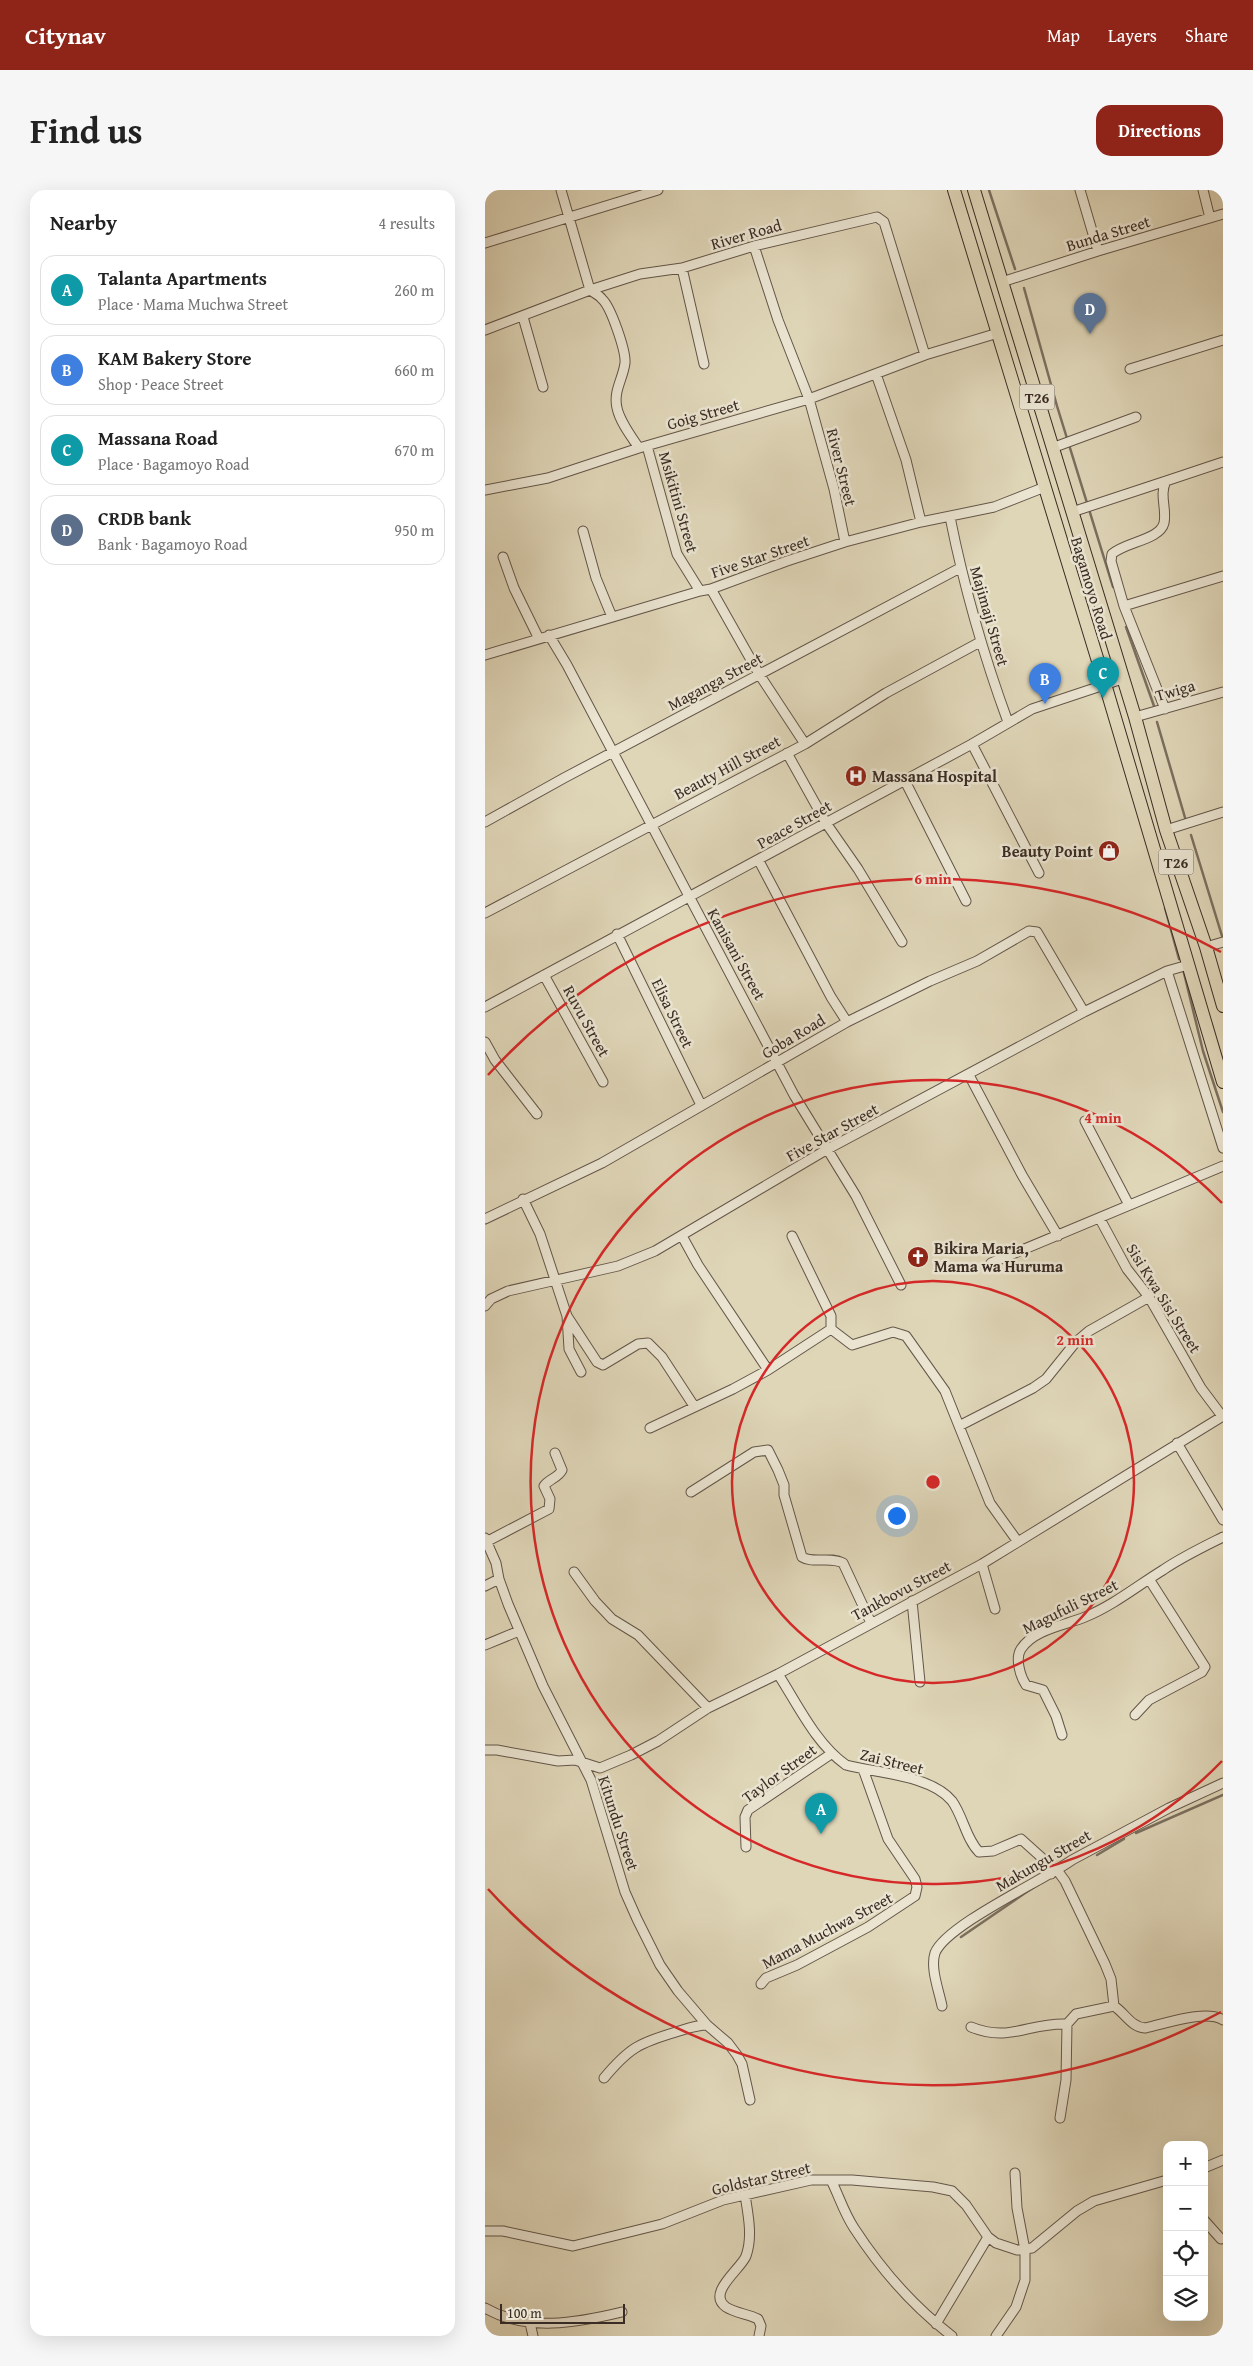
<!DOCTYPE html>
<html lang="en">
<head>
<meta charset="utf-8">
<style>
  :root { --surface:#fff; --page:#f6f6f6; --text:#222; --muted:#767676; --line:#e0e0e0; --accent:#8f2418 }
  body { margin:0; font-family:"Gentium Book Plus",serif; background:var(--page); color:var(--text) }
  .controls { position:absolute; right:15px; bottom:15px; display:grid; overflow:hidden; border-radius:10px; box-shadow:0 5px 20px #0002 }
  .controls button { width:45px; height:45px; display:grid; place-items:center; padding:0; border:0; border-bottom:1px solid var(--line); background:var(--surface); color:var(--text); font:25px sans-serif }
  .scale { position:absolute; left:15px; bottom:12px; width:125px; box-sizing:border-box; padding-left:5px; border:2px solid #3a2c24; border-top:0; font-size:14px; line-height:18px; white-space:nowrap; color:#3a2c24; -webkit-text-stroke:4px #eae4d1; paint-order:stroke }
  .you { position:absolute; left:411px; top:1325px; width:18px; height:18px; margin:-12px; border:4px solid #fff; border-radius:50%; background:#1a73e8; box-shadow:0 0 0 8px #1a73e833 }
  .badge { display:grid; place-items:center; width:32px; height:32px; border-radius:50%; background:var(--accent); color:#fff; font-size:16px; font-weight:700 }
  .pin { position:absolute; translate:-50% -41px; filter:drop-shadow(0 1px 2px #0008) }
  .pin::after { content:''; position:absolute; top:26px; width:18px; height:15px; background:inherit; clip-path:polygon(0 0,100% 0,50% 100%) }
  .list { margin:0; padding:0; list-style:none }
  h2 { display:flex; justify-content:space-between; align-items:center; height:65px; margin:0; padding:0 20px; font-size:21px }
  h2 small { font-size:16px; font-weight:400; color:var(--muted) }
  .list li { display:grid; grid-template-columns:32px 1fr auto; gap:15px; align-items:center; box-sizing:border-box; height:70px; margin:0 10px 10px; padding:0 10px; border:1px solid var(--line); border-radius:15px }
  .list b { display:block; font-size:19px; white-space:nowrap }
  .list p { margin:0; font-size:16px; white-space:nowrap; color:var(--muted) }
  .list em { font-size:16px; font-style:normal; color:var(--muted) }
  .icon { flex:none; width:28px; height:28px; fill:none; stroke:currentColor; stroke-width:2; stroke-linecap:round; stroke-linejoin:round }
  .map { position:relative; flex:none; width:738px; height:2146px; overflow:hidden; border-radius:15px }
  header { display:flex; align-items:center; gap:30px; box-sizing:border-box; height:70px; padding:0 25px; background:var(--accent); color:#fff }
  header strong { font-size:24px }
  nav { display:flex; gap:28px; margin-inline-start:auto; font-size:18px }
  .intro { display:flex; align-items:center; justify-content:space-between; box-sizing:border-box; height:120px; padding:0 30px }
  h1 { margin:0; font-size:35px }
  .button { padding:12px 22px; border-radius:15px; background:var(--accent); color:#fff; font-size:18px; font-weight:700 }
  main { display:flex; gap:30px; padding:0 30px }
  aside { flex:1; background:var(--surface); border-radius:15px; box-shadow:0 5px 20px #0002 }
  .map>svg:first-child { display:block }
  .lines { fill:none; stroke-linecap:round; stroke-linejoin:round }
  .stream { stroke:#7b6f5f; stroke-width:2.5 }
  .minor-casing { stroke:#635649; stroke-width:11 }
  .highway-casing { stroke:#3a2c24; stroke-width:14 }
  .minor { stroke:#eae4d1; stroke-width:9 }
  .highway { stroke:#dfd6b8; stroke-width:12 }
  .ring { fill:none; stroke:#d62828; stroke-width:2.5 }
  .labels { text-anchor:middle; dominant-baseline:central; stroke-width:5; stroke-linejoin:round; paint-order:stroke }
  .shield { fill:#eae4d1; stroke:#6f6358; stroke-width:1 }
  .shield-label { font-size:15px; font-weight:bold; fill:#3a2c24 }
  .street-label { font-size:16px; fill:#3a2c24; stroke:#eae4d1 }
  .poi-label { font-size:16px; font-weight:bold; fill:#3a2c24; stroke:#eae4d1; text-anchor:start }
  .centre { fill:#d62828; stroke:#eae4d1; stroke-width:2.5 }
  .ring-label { font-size:15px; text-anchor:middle; font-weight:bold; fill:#d62828; stroke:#eae4d1; stroke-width:5; stroke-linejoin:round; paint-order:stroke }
</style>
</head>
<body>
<header>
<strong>Citynav</strong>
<nav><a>Map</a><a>Layers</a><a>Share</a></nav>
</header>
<div class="intro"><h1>Find us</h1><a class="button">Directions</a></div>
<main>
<aside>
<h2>Nearby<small>4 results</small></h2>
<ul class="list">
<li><span class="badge" style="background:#0f9aa8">A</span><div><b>Talanta Apartments</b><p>Place · Mama Muchwa Street</p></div><em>260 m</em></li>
<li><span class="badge" style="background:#3f7fe0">B</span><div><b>KAM Bakery Store</b><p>Shop · Peace Street</p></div><em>660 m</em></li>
<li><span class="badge" style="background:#0f9aa8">C</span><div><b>Massana Road</b><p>Place · Bagamoyo Road</p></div><em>670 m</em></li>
<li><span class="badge" style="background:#5c6f8a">D</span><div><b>CRDB bank</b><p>Bank · Bagamoyo Road</p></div><em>950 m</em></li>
</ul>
</aside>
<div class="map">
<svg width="738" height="2146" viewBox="0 0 738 2146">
  <rect width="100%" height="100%" fill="#dfd6b8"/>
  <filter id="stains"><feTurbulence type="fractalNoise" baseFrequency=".004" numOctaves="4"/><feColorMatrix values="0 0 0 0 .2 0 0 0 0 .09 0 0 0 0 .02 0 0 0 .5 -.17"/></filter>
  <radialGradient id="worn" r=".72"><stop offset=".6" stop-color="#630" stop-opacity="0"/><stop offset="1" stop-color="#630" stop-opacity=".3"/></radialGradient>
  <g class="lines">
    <path class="stream" d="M504 0 530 79
      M539 98 572 216 628 397
      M641 437 669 516
      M672 532 701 631
      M706 645 737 746
      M680 718 694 769
      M698 779 718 861 738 922
      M651 1643 738 1605
      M612 1665 639 1649
      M476 1747 549 1697"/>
    <g class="minor-casing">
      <path id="minor" d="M76 0 105 100C109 103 114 105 117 109 126 117 141 161 140 173 138 189 128 201 132 218 135 232 146 246 154 258
        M595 0 613 61
        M718 0 725 28
        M0 53 173 0
        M269 56 293 130 324 209 349 299 360 352
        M197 78 219 174
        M517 92 613 61 738 24
        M38 127 58 197
        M0 140 105 100 155 84 197 78 269 56 392 27 399 32 440 165
        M645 179 738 150
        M391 184 421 270 436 332
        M162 256 192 364 215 401
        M567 258 651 227
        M0 300 63 288 154 258 324 209 440 165 513 143
        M587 322 681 291
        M465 327C479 397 498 464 523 532
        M98 341 111 388 127 427
        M18 367 29 398 54 449
        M226 399 274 484 320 554
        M639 416 738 386
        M64 445 82 475 309 905 371 1006 416 1095
        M0 465 215 401 226 399 302 371 360 352 436 332 509 317 560 297
        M680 519 639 416 626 371 627 364C640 352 675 350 679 333 682 319 674 305 681 291L738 272
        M650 527 738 502
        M487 554 554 683
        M302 563 341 633 373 679 417 752
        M420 591 481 711
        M0 632 79 588 475 378
        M681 640 738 622
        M274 671 346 807 362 832
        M0 723 320 554 401 503 495 452
        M132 744 216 915
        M721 757 738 752
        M682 781 738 958
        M59 785 118 892
        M0 817 487 554 547 519 637 489
        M0 852 10 870 52 924
        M484 885 537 985 573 1046
        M600 931 644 1015
        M38 1009 55 1044 82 1126 112 1172 118 1175 153 1154 163 1153 177 1167 209 1216
        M0 1029 117 973 362 832 445 791 492 771 544 741 552 742 599 822
        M615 1029 642 1079 664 1107 716 1198 737 1226
        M197 1046 213 1075 283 1180
        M506 1073 738 976
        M0 1116 6 1109 23 1101 133 1076 170 1061 341 960 599 822 682 781 703 775
        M82 1126 84 1159 96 1182
        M346 1139 367 1155 408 1142 421 1146 460 1201 474 1236
        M165 1238 248 1199 283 1180 346 1139V1126L307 1046
        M692 1253 738 1330
        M206 1302 269 1262 283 1260 293 1280 299 1295V1305L317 1367C328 1374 345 1366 358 1373L386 1433
        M0 1348 11 1373 14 1389 23 1414 58 1496 106 1590 140 1702 152 1729 175 1775 193 1801 222 1835 243 1853 252 1865 257 1874 265 1910
        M1 1352 64 1319 65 1309 59 1296C64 1289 73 1288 77 1280L70 1263
        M533 1352 505 1313 474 1236 548 1198 561 1189 590 1153 604 1141 664 1107
        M497 1374 510 1419
        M89 1382 110 1411 127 1429 153 1445 223 1518
        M0 1396 14 1389
        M427 1411 435 1492
        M0 1455 34 1441
        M293 1484C313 1515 331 1554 361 1575 391 1583 446 1585 467 1611 478 1626 481 1649 494 1662L508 1661 536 1649 556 1667 566 1684
        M650 1525 664 1510 717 1482 720 1477 664 1389
        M577 1545 571 1526 558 1500 541 1495C535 1486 530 1468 536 1459 549 1439 581 1435 600 1427 629 1415 652 1396 678 1380 697 1367 718 1357 738 1347
        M0 1560H12L73 1571 90 1570 115 1578 146 1565 173 1551 223 1518 293 1484 497 1374 738 1226
        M261 1657 260 1627 263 1620 346 1564
        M572 1680 580 1691 620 1774 626 1789 629 1816
        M276 1794 281 1788 312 1775 383 1737 430 1706 432 1697 430 1689 403 1649 378 1579
        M457 1816C454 1801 445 1778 450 1763 461 1735 559 1690 587 1670L684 1618 738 1593
        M486 1837C525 1853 545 1832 582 1834
        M119 1888C144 1858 154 1853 191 1842 201 1839 211 1835 222 1835
        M575 1928 581 1890 582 1834 591 1824 629 1816C640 1823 646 1837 660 1838 680 1834 721 1819 738 1830
        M719 1978 738 1970
        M346 1990C354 2006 359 2023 369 2038 395 2078 429 2117 467 2146
        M260 2005C263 2024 268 2047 261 2066 256 2079 221 2103 241 2117 250 2123 263 2124 273 2129L276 2136 274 2146
        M719 2030 736 2049
        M0 2041H18L88 2056 177 2034 238 2010 326 1990H367L448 1997 467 2001 481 2015 503 2047 511 2053 532 2060 547 2058 592 2021 609 2011 682 1990
        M0 2118C41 2142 92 2133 137 2122
        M45 2133 48 2146
        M451 2134 503 2047
        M511 2146 531 2117 540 2090V2060L532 2018 530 1983"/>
    </g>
    <g class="highway-casing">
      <path id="highway" d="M469 0 620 494 738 892
        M489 0 650 527 681 640 721 757 738 816"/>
    </g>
    <use href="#minor" class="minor"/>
    <use href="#highway" class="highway"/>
  </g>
  <g class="ring">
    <circle cx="448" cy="1292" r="201"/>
    <path d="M737 1571A402 402 0 1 1 737 1013"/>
    <path d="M736 1822A603 603 0 0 1 3 1699M3 885A603 603 0 0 1 736 762"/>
  </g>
  <defs>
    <g id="hospital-disc" transform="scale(1.125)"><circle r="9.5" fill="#8f2418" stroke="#eae4d1"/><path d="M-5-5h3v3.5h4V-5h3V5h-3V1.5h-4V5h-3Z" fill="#fff"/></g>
    <g id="shop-disc" transform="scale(1.125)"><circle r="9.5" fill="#8f2418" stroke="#eae4d1"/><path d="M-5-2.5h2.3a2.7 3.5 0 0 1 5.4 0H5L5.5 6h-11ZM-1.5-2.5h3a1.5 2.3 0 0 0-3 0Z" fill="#fff"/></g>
    <g id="church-disc" transform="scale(1.125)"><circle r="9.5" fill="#8f2418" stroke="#eae4d1"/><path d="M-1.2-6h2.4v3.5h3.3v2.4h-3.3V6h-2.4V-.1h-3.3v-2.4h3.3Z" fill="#fff"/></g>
  </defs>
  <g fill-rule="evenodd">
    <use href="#hospital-disc" x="371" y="586"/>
    <use href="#shop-disc" x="624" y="661"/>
    <use href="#church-disc" x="433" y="1067"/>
  </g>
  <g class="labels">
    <g class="shield">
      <rect x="534.5" y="194.5" width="35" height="25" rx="4"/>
      <rect x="673.5" y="659.5" width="35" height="25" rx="4"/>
    </g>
    <g class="shield-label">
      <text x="552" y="207">T26</text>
      <text x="691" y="672">T26</text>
    </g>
    <g class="street-label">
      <text transform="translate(623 43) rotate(-17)">Bunda Street</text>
      <text transform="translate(261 44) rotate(-16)">River Road</text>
      <text transform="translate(218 224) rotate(-16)">Goig Street</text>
      <text transform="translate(357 277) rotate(76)">River Street</text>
      <text transform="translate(194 312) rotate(74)">Msikitini Street</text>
      <text transform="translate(275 366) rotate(-19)">Five Star Street</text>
      <text transform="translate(607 398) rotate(73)">Bagamoyo Road</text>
      <text transform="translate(505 426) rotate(74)">Majimaji Street</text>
      <text transform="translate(230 491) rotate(-28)">Maganga Street</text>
      <text transform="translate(690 500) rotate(-16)">Twiga</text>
      <text transform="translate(242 577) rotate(-28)">Beauty Hill Street</text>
      <text transform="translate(309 634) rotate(-29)">Peace Street</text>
      <text transform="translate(252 764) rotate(61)">Kanisani Street</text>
      <text transform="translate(188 823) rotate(64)">Elisa Street</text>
      <text transform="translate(102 831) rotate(61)">Ruvu Street</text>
      <text transform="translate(308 846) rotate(-31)">Goba Road</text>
      <text transform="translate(347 942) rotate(-29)">Five Star Street</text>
      <text transform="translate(679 1108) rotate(58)">Sisi Kwa Sisi Street</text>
      <text transform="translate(416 1400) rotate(-28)">Tankbovu Street</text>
      <text transform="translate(585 1416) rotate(-26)">Magufuli Street</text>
      <text transform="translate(407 1571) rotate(14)">Zai Street</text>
      <text transform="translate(294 1583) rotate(-36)">Taylor Street</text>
      <text transform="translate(134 1633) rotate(72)">Kitundu Street</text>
      <text transform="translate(558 1670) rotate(-30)">Makungu Street</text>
      <text transform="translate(342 1740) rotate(-28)">Mama Muchwa Street</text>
      <text transform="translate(276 1988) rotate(-13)">Goldstar Street</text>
    </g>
    <g class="poi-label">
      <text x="387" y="586">Massana Hospital</text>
      <text x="608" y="661" text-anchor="end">Beauty Point</text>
      <text x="449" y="1058">Bikira Maria,<tspan x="449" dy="18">Mama wa Huruma</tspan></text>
    </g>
  </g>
  <circle cx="448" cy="1292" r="8" class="centre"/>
  <g class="ring-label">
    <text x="448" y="694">6 min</text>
    <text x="618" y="933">4 min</text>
    <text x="590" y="1155">2 min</text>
  </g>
  <rect width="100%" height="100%" filter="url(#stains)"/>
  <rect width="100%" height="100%" fill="url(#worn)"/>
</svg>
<div class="controls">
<button>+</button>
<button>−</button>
<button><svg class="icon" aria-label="locate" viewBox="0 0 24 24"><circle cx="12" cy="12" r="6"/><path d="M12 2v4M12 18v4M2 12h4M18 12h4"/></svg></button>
<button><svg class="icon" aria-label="layers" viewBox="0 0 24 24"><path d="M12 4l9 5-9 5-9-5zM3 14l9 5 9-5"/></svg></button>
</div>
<div class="scale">100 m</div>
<div class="you"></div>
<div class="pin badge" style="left:336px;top:1644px;background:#0f9aa8">A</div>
<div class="pin badge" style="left:560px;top:514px;background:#3f7fe0">B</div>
<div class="pin badge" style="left:618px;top:508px;background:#0f9aa8">C</div>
<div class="pin badge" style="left:605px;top:144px;background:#5c6f8a">D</div>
</div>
</main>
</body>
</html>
